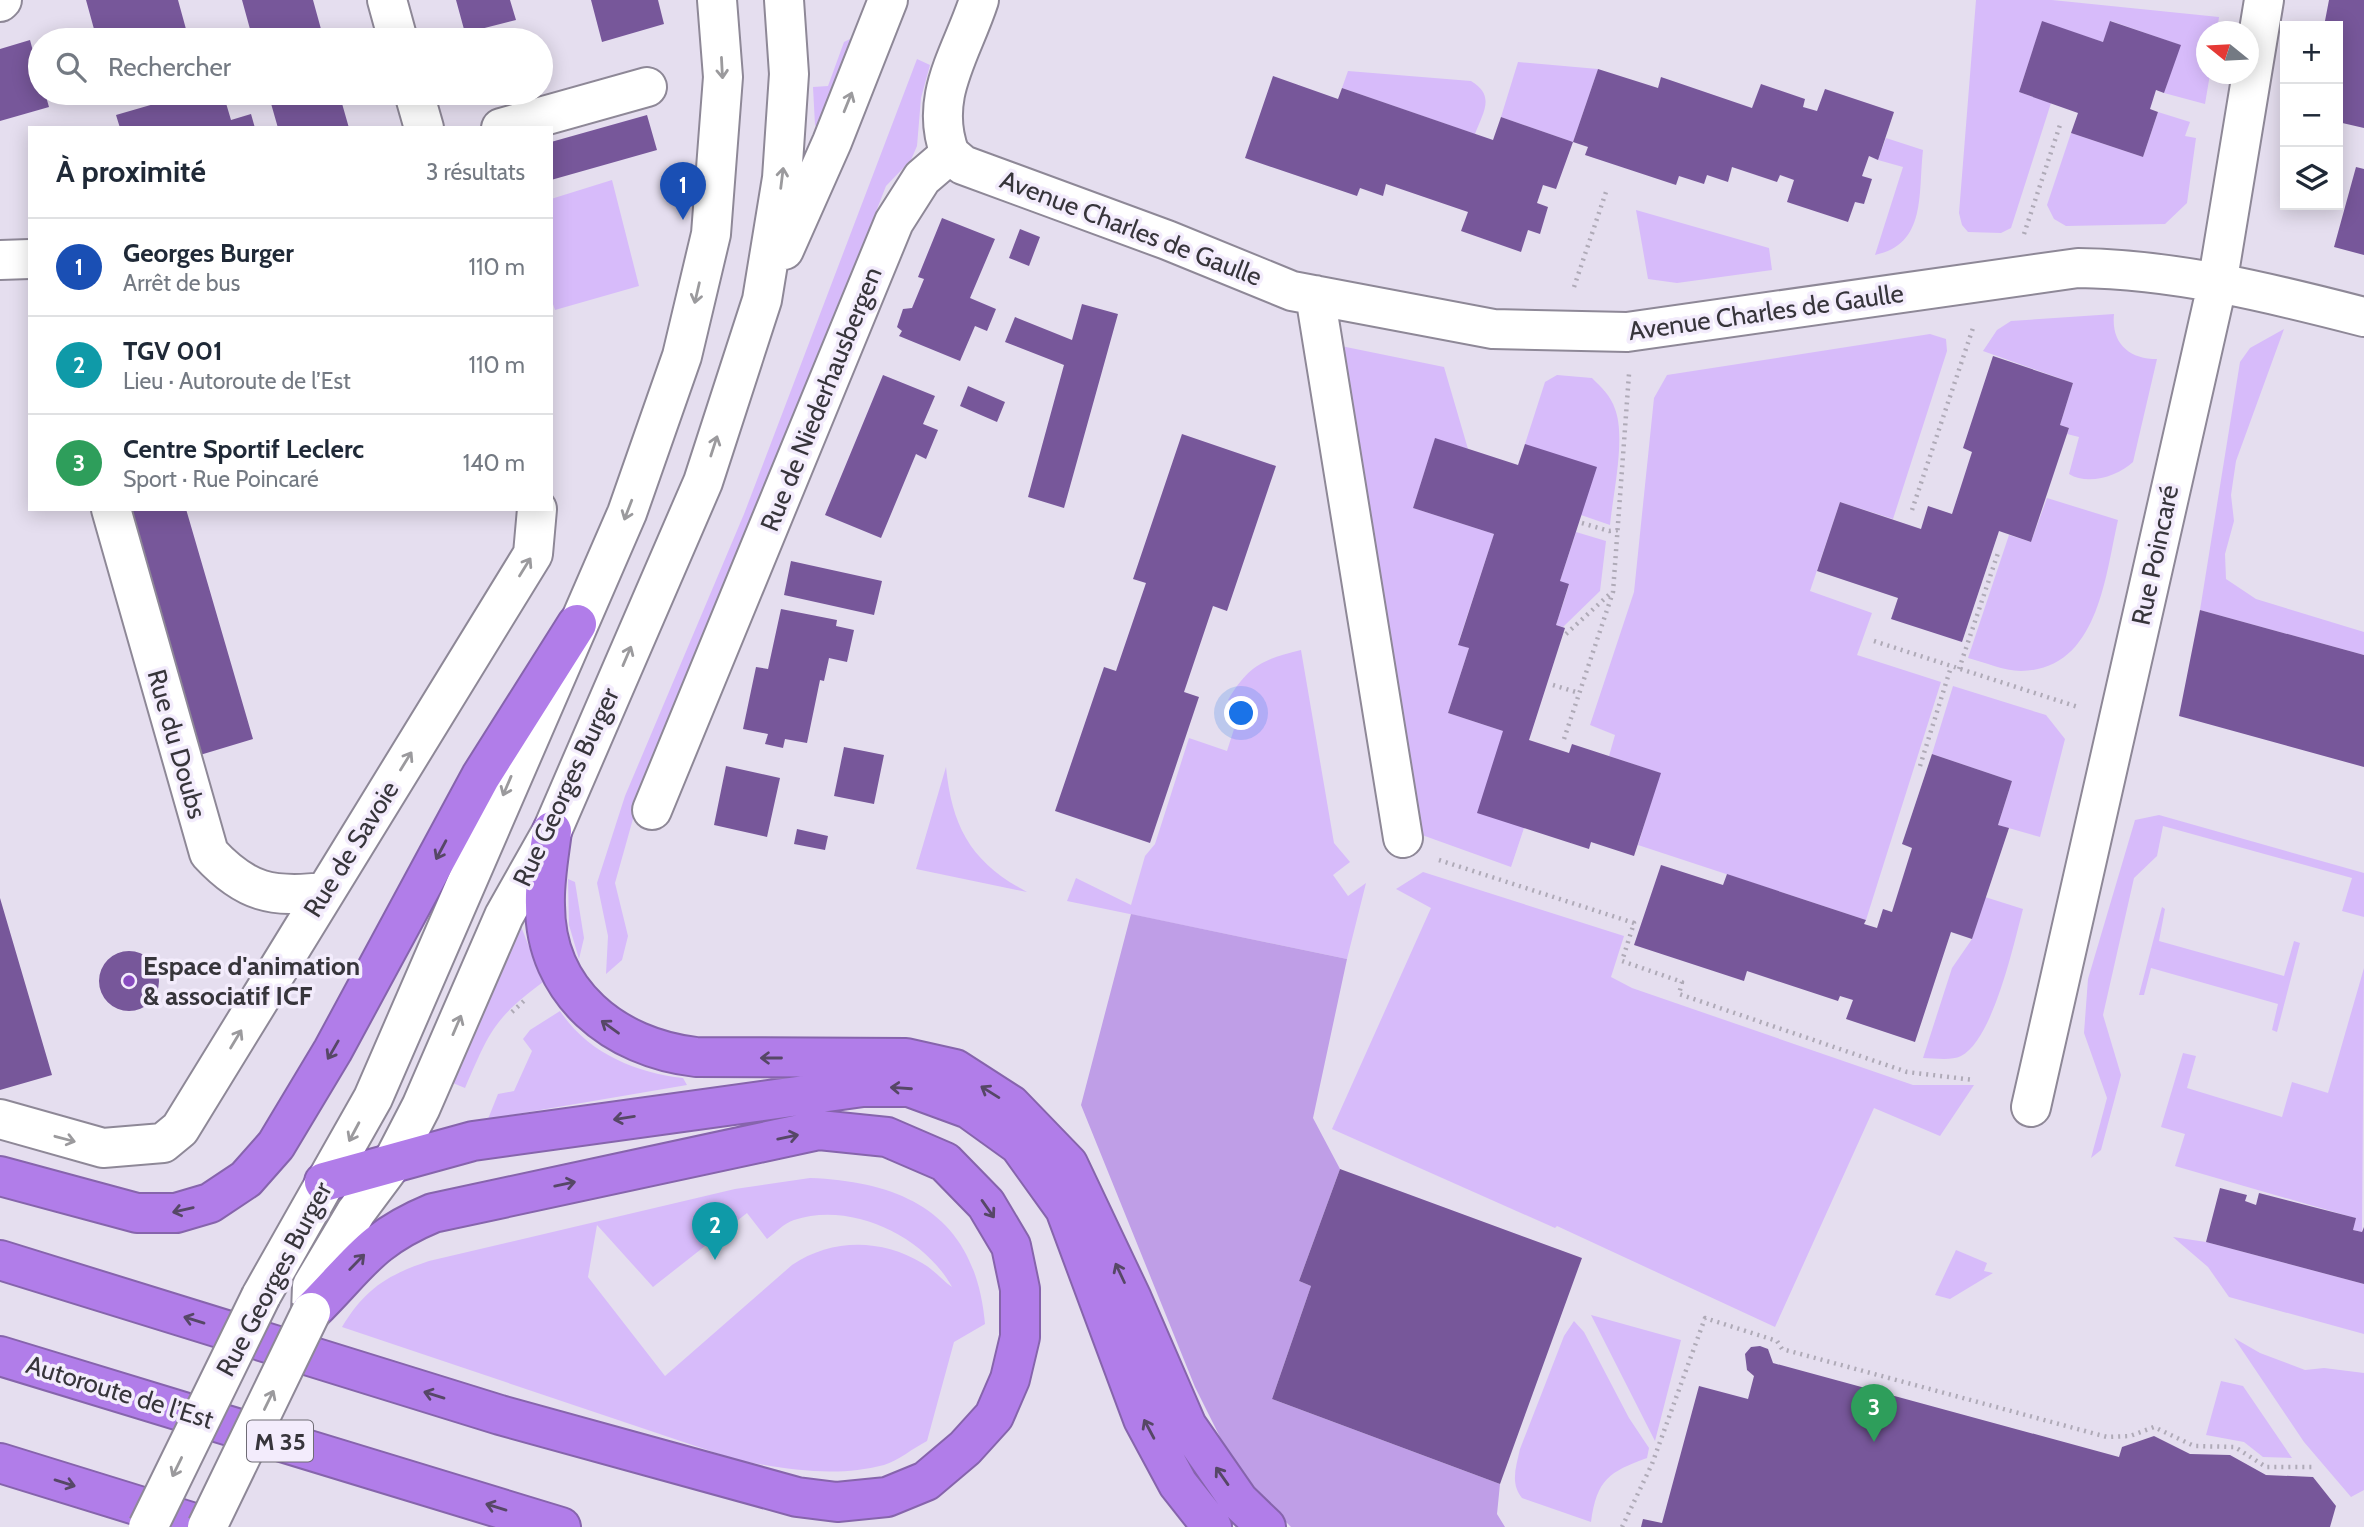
<!DOCTYPE html>
<html lang="fr">
<head>
<meta charset="utf-8">
<style>
  :root { --surface:#fff; --page:#f6f6f7; --text:#1f2937; --muted:#747a83; --line:#e0e1e3; --accent:#0f766e }
  body { margin:0; font-family:Cabin,sans-serif; background:var(--page); color:var(--text) }
  .controls { position:absolute; right:21px; top:21px; display:grid; overflow:hidden; border-radius:0px; box-shadow:0 4px 18px #0003 }
  .controls button { width:63px; height:63px; display:grid; place-items:center; padding:0; border:0; border-bottom:2px solid var(--line); background:var(--surface); color:var(--text); font:35px sans-serif }
  .compass { position:absolute; left:2196px; top:21px; width:63px; height:63px; border-radius:50%; background:var(--surface); box-shadow:0 4px 18px #0003; rotate:288deg }
  .you { position:absolute; left:1242px; top:714px; width:24px; height:24px; margin:-18px; border:5px solid #fff; border-radius:50%; background:#1a73e8; box-shadow:0 0 0 10px #1a73e833 }
  .badge { display:grid; place-items:center; width:46px; height:46px; border-radius:50%; background:var(--accent); color:#fff; font-size:23px; font-weight:700 }
  .pin { position:absolute; translate:-50% -58px; filter:drop-shadow(0 2px 4px #0008) }
  .pin::after { content:''; position:absolute; top:37px; width:24px; height:21px; background:inherit; clip-path:polygon(0 0,100% 0,50% 100%) }
  .list { margin:0; padding:0; list-style:none }
  h2 { display:flex; justify-content:space-between; align-items:center; height:91px; margin:0; padding:0 28px; font-size:30px }
  h2 small { font-size:23px; font-weight:400; color:var(--muted) }
  .list li { display:grid; grid-template-columns:46px 1fr auto; gap:21px; align-items:center; box-sizing:border-box; height:98px; padding:0 28px; border-top:2px solid var(--line) }
  .list b { display:block; font-size:26px; white-space:nowrap }
  .list p { margin:0; font-size:23px; white-space:nowrap; color:var(--muted) }
  .list em { font-size:23px; font-style:normal; color:var(--muted) }
  .icon { flex:none; width:38px; height:38px; fill:none; stroke:currentColor; stroke-width:2; stroke-linecap:round; stroke-linejoin:round }
  .map { position:relative; flex:none; width:2364px; height:1527px; overflow:hidden }
  .search { position:absolute; background:var(--surface); box-shadow:0 4px 18px #0003; left:28px; top:28px; width:525px; height:77px; display:flex; align-items:center; gap:18px; box-sizing:border-box; padding:0 24px; border-radius:38px; color:var(--muted); font-size:26px }
  .panel { position:absolute; background:var(--surface); box-shadow:0 4px 18px #0003; left:28px; top:126px; width:525px; height:385px; border-radius:0px }
  .map>svg:first-child { display:block }
  .green { fill:#d7bbfa; fill-rule:evenodd }
  .forest { fill:#bf9ee7 }
  .building { fill:#77579a }
  .lines { fill:none; stroke-linecap:round; stroke-linejoin:round }
  .minor-casing { stroke:#8e8897; stroke-width:42 }
  .highway-casing { stroke:#8664ac; stroke-width:42 }
  .path { stroke:#afaab7; stroke-width:4.5; stroke-dasharray:2 5; stroke-linecap:butt }
  .minor { stroke:#fff; stroke-width:38 }
  .highway { stroke:#b17de9; stroke-width:38 }
  .minor-bridge-casing { stroke:#8e8897; stroke-width:42; stroke-linecap:butt }
  .minor-bridge { stroke:#fff; stroke-width:38 }
  .oneway { stroke:#9b9a9d }
  .oneway2 { stroke:#564766 }
  .poi-dot { fill:#874ac0; stroke:#f3ecfc; stroke-width:2.5 }
  .labels { text-anchor:middle; dominant-baseline:central; stroke-width:7; stroke-linejoin:round; paint-order:stroke }
  .shield { fill:#f3ecfc; stroke:#6f6c75; stroke-width:2 }
  .shield-label { font-size:24px; font-weight:bold; fill:#37353b }
  .street-label { font-size:26px; fill:#37353b; stroke:#f3ecfc }
  .poi-label { font-size:26px; font-weight:bold; fill:#37353b; stroke:#f3ecfc; text-anchor:start }
</style>
</head>
<body>
<div class="map">
<svg width="2364" height="1527" viewBox="0 0 2364 1527">
  <rect width="100%" height="100%" fill="#e5deef"/>
  <path class="green" d="M1976 0H2052L2219 17 2217 31 2206 32V74H2210L2205 104 2164 93 2180 45 2111 21 2103 42 2042 22 2019 92 2051 103 2011 228 2001 233 1968 232 1962 225 1959 213Z
    M858 35 818 129 815 125 813 87 828 86 844 42Z
    M917 59 930 65 921 98 917 146 911 160 886 186 736 572 638 801 615 883 628 936 622 960 606 974 608 936 597 883 625 796 744 514Z
    M1518 62 1598 69 1573 142 1501 117Z
    M1348 71 1471 81C1496 96 1483 112 1475 134L1342 88Z
    M2158 112 2190 122 2185 136 2196 138 2187 203 2165 224 2066 226 2054 219 2047 205 2071 133 2143 157Z
    M1886 138 1923 150C1918 194 1927 244 1875 255L1903 167 1878 160Z
    M612 180 639 286 555 310 551 298V199Z
    M1636 210 1769 248 1772 270 1677 283 1648 279Z
    M2114 314C2111 343 2129 359 2157 359L2133 462C2118 476 2088 486 2069 474L2079 437 2067 434 2069 428 2060 425 2073 383 1983 351 1997 330 2011 321Z
    M2284 329 2236 461 2231 495 2234 521 2225 554 2226 579 2256 599 2364 632V655L2200 610 2240 362 2250 348Z
    M1930 334 1946 339 1947 351 1893 519 1840 502 1810 591 1872 613 1857 655 1941 682 1866 920 1638 845 1660 773 1609 756 1615 735 1590 725 1634 592 1654 398 1667 375Z
    M1341 346 1444 367 1468 449 1435 439 1413 508 1494 534 1458 644 1469 648 1448 713 1503 731 1524 828 1511 867 1422 835Z
    M1557 375 1592 378C1601 387 1611 396 1615 409 1626 437 1613 494 1610 525L1581 515 1525 444 1545 382Z
    M2047 498 2118 520C2105 577 2098 670 2021 671 2004 671 1984 662 1968 658L2009 535 2031 542Z
    M1576 532 1606 541 1600 591 1563 627 1556 625 1569 585 1560 581Z
    M1301 650 1334 843 1350 862 1333 875 1348 896 1366 883 1347 959 1067 901 1076 878 1131 905 1145 856 1155 844 1189 738 1227 751 1241 707 1228 700C1248 666 1263 659 1301 650Z
    M1953 686 2046 715 2065 739 2040 837 1998 825 2012 781 1932 754Z
    M946 767C952 828 972 863 1027 892L916 869Z
    M2159 815 2364 873V917L2342 911 2352 878 2163 826 2157 856 2134 878 2103 1015 2121 1075 2101 1150 2091 1158 2107 1098 2084 1033 2088 979 2135 820Z
    M1423 872 1624 936 1611 977 1632 988 1913 1085H1974L1940 1136 1874 1108 1775 1327 1557 1226 1555 1228 1332 1129 1431 908 1396 889Z
    M568 879 575 882 584 938 579 959 569 925Z
    M1985 897 2023 909C2014 943 1993 1040 1961 1056 1951 1061 1934 1058 1923 1058L1952 968 1972 939Z
    M2162 907 2165 909 2159 941 2284 976 2294 941 2300 943 2277 1032 2272 1030 2278 1004 2151 968 2144 995H2139Z
    M520 924 543 982C493 1019 489 1033 465 1088L448 1081Z
    M2364 968 2362 1232 2353 1230 2355 1218 2175 1166 2185 1134 2161 1127 2183 1053 2196 1056 2187 1088 2282 1117 2292 1082 2328 1093Z
    M560 1011C587 1052 635 1073 683 1078L687 1085 488 1119 498 1094 514 1091 532 1051 523 1039 530 1030Z
    M810 1178C910 1182 976 1219 985 1324L954 1342 927 1441C913 1448 898 1461 884 1465 835 1478 785 1469 737 1460L342 1327C365 1289 387 1275 429 1261L735 1189ZM747 1213 767 1239C775 1233 784 1223 794 1220 851 1201 924 1236 952 1287 942 1280 933 1269 922 1263 880 1238 831 1239 792 1265L665 1376 588 1277 597 1225 653 1287Z
    M2173 1237 2206 1242 2364 1284V1334L2229 1297 2208 1267Z
    M1956 1250 1987 1263 1984 1271 1993 1273 1950 1299 1935 1295Z
    M1591 1315 1681 1340 1655 1441Z
    M1574 1321 1584 1332 1629 1418 1649 1448 1647 1458C1609 1472 1597 1479 1591 1522L1522 1498C1510 1483 1516 1467 1520 1449L1564 1336Z
    M2234 1338 2260 1353 2305 1370 2324 1368 2364 1373V1490L2351 1497 2304 1442Z
    M2221 1381 2243 1386 2292 1458 2263 1457 2244 1442 2206 1435Z"/>
  <path class="forest" d="M1131 914 1347 959 1313 1118 1340 1169 1299 1281 1311 1286 1272 1399 1500 1484 1497 1514 1505 1527H1291L1253 1489 1221 1439 1195 1387 1081 1105Z"/>
  <path class="building" d="M86 0H178L189 40H97Z
    M242 0H313L324 40H253Z
    M456 0H510L516 20 465 33Z
    M591 0H658L664 24 602 42Z
    M2329 0H2364V128L2338 122V26H2324Z
    M2042 21 2103 42 2110 21 2181 45 2164 93 2156 90 2150 109 2158 112 2143 157 2071 133 2078 113 2019 92Z
    M30 40 40 77V93H45L49 107 0 121V49Z
    M1598 69 1658 88 1661 77 1752 108 1761 84 1805 99 1803 107 1817 111 1825 89 1894 112 1878 160 1869 156 1862 176 1872 179 1864 204 1855 202 1848 222 1787 202 1794 180 1780 175 1777 182 1732 167 1728 182 1707 175 1704 184 1679 176 1676 185 1585 155 1588 147 1573 142 1556 189 1543 185 1537 203 1548 207 1540 234 1528 230 1521 252 1461 231 1468 212 1386 184 1383 196 1360 188 1357 196 1245 158 1273 76 1338 99 1342 88 1493 140 1501 117 1573 142Z
    M192 93H223L231 120 251 114 255 128H120L116 115Z
    M268 93H339L349 128H278Z
    M647 115 657 150 551 180V142Z
    M2356 167 2364 169V255L2334 247Z
    M942 218 995 239 970 298 996 309 987 331 975 326 960 361 899 336 902 331 897 327 903 309 912 308 924 279 918 277Z
    M1020 229 1040 237 1029 266 1009 258Z
    M1082 304 1118 314 1064 508 1028 497 1064 365 1005 342 1015 317 1072 340Z
    M1993 356 2073 383 2060 425 2069 428 2031 542 1999 531 1962 642 1891 619 1898 598 1817 571 1840 502 1921 529 1928 506 1952 514 1972 452 1963 448Z
    M883 375 935 396 923 424 938 430 926 459 916 454 881 538 825 515Z
    M968 386 1005 402 997 422 960 406Z
    M1182 434 1276 466 1227 611 1213 606 1184 692 1199 697 1150 843 1055 811 1104 667 1116 671 1146 583 1133 579Z
    M1435 438 1518 465 1525 444 1597 467 1560 581 1569 584 1556 625 1565 628 1529 740 1569 753 1572 744 1661 773 1634 856 1591 842 1589 849 1477 813 1503 731 1448 713 1469 648 1458 645 1494 534 1413 508Z
    M128 509H186L253 739 200 755Z
    M791 561 882 581 874 615 784 595Z
    M781 609 837 620 836 626 854 630 847 662 829 658 824 681 820 680 807 743 785 739 783 748 765 744 768 734 743 729 756 667 768 669Z
    M2200 610 2364 655V767L2179 716Z
    M844 747 884 755 874 804 834 796Z
    M1932 754 2012 781 1998 825 2009 828 1972 939 1951 932 1915 1042 1846 1019 1853 1000 1840 996 1838 1001 1747 971 1744 981 1634 945 1661 865 1723 885 1727 874 1866 920 1864 924 1877 928 1883 909 1892 912 1912 848 1902 844Z
    M726 766 780 778 767 837 714 825Z
    M797 829 828 836 825 850 794 844Z
    M0 898 52 1075 0 1090Z
    M99 981a30 30 0 1 1 60 0a30 30 0 1 1-60 0Z
    M1340 1169 1582 1258 1500 1484 1272 1399 1311 1286 1299 1281Z
    M2220 1188 2247 1195 2245 1201 2256 1205 2259 1193 2356 1218 2353 1230 2362 1232 2364 1227V1284L2206 1242Z
    M1760 1346 1768 1349 1773 1363 2119 1457 2122 1447 2154 1436 2190 1454 2230 1455 2266 1475 2313 1477 2336 1506 2330 1527H1641L1643 1519 1662 1523 1699 1386 1748 1399 1754 1376 1747 1370 1745 1354 1751 1347Z"/>
  <g class="lines">
    <g class="minor-casing">
      <path id="minor" d="M387 0 398 40
        M0 2 2 0
        M414 93 424 128
        M501 128 647 87
        M950 154 963 165 1167 240 1292 291 1493 329 1627 332 2078 268C2174 269 2271 293 2364 317
        M784 250 832 142 888 0
        M0 260 30 259
        M1315 295 1403 838
        M111 509 209 853C246 893 272 898 325 892
        M652 810 894 222 922 178 950 154C928 97 962 53 979 0
        M2031 1107 2217 285 2264 0
        M0 1119 103 1148 163 1143 180 1129 533 554 537 509
        M261 1296 373 1098 627 513 682 356 711 234 723 77 717 0
        M311 1312 312 1286 356 1212 391 1165 421 1107 504 916 552 831 703 482 762 300 782 178 789 74 784 0"/>
    </g>
    <g class="highway-casing">
      <path id="highway" d="M552 831C549 855 544 881 545 905 545 993 615 1048 696 1057L906 1058 955 1069 1011 1105 1068 1164 1132 1299 1187 1426 1239 1501 1266 1527
        M0 1176 137 1213H176L210 1203 246 1179 276 1145 333 1050 481 776 577 624
        M324 1182 473 1141 863 1087H909L969 1109 1019 1145 1065 1209 1143 1419 1178 1484 1212 1527
        M0 1260 500 1415 797 1497 837 1502 887 1497 926 1481 965 1448 994 1416 1010 1379 1020 1337V1289L1011 1246 986 1204 945 1162 887 1137 819 1130 433 1213C368 1240 358 1266 311 1312
        M0 1356 561 1527
        M0 1463 207 1527"/>
    </g>
    <path class="path" d="M2024 234 2061 122
      M1574 287 1607 189
      M1912 510 1974 325
      M1582 523 1609 531 1619 530
      M1566 634 1612 592
      M1874 641 2078 707
      M1959 669 1999 550
      M1553 685 1579 693
      M1564 739 1613 592 1629 374
      M1920 766 1951 667
      M1439 860 1634 923 1622 961 1682 982 1679 994 1907 1072 1974 1080
      M512 1012 526 999
      M1622 1527 1652 1464 1705 1318 1777 1341 1782 1349 2107 1437 2130 1436 2154 1427 2194 1446 2235 1447 2266 1467H2313"/>
    <use href="#minor" class="minor"/>
    <use href="#highway" class="highway"/>
    <g class="minor-bridge-casing">
      <path id="minor-bridge" d="M148 1527 261 1296
        M207 1527 311 1312"/>
    </g>
    <use href="#minor-bridge" class="minor-bridge"/>
  </g>
  <defs><path id="oneway-shaft" d="M-6 0H5M1.5-3L5.5 0L1.5 3" fill="none" stroke-width="1.6" stroke-linecap="round" stroke-linejoin="round" transform="scale(1.75)"/></defs>
  <g class="oneway">
    <use href="#oneway-shaft" transform="translate(722 68) rotate(87)"/>
    <use href="#oneway-shaft" transform="translate(848 102) rotate(-68)"/>
    <use href="#oneway-shaft" transform="translate(782 178) rotate(-83)"/>
    <use href="#oneway-shaft" transform="translate(697 293) rotate(103)"/>
    <use href="#oneway-shaft" transform="translate(714 446) rotate(-72)"/>
    <use href="#oneway-shaft" transform="translate(628 510) rotate(111)"/>
    <use href="#oneway-shaft" transform="translate(525 567) rotate(-58)"/>
    <use href="#oneway-shaft" transform="translate(627 656) rotate(-67)"/>
    <use href="#oneway-shaft" transform="translate(406 761) rotate(-58)"/>
    <use href="#oneway-shaft" transform="translate(507 786) rotate(113)"/>
    <use href="#oneway-shaft" transform="translate(457 1025) rotate(-67)"/>
    <use href="#oneway-shaft" transform="translate(236 1039) rotate(-59)"/>
    <use href="#oneway-shaft" transform="translate(354 1132) rotate(118)"/>
    <use href="#oneway-shaft" transform="translate(65 1139) rotate(15)"/>
    <use href="#oneway-shaft" transform="translate(269 1400) rotate(-64)"/>
    <use href="#oneway-shaft" transform="translate(177 1467) rotate(116)"/>
  </g>
  <g class="oneway2">
    <use href="#oneway-shaft" transform="translate(441 850) rotate(118)"/>
    <use href="#oneway-shaft" transform="translate(610 1027) rotate(-144)"/>
    <use href="#oneway-shaft" transform="translate(333 1050) rotate(120)"/>
    <use href="#oneway-shaft" transform="translate(771 1058) rotate(-180)"/>
    <use href="#oneway-shaft" transform="translate(901 1088) rotate(-176)"/>
    <use href="#oneway-shaft" transform="translate(990 1092) rotate(-148)"/>
    <use href="#oneway-shaft" transform="translate(624 1118) rotate(171)"/>
    <use href="#oneway-shaft" transform="translate(788 1137) rotate(-12)"/>
    <use href="#oneway-shaft" transform="translate(565 1184) rotate(-12)"/>
    <use href="#oneway-shaft" transform="translate(988 1209) rotate(55)"/>
    <use href="#oneway-shaft" transform="translate(183 1210) rotate(167)"/>
    <use href="#oneway-shaft" transform="translate(357 1262) rotate(-46)"/>
    <use href="#oneway-shaft" transform="translate(1120 1273) rotate(-115)"/>
    <use href="#oneway-shaft" transform="translate(194 1320) rotate(-163)"/>
    <use href="#oneway-shaft" transform="translate(434 1395) rotate(-163)"/>
    <use href="#oneway-shaft" transform="translate(1149 1429) rotate(-118)"/>
    <use href="#oneway-shaft" transform="translate(1222 1476) rotate(-125)"/>
    <use href="#oneway-shaft" transform="translate(65 1483) rotate(17)"/>
    <use href="#oneway-shaft" transform="translate(496 1507) rotate(-163)"/>
  </g>
  <circle class="poi-dot" cx="129" cy="981" r="7"/>
  <g class="labels">
    <rect class="shield" x="247" y="1420.5" width="66" height="41" rx="5"/>
    <g class="shield-label">
      <text x="280" y="1441">M 35</text>
    </g>
    <g class="street-label">
      <text transform="translate(1131 228) rotate(21)">Avenue Charles de Gaulle</text>
      <text transform="translate(1766 312) rotate(-8)">Avenue Charles de Gaulle</text>
      <text transform="translate(821 399) rotate(-68)">Rue de Niederhausbergen</text>
      <text transform="translate(2155 555) rotate(-78)">Rue Poincaré</text>
      <text transform="translate(177 744) rotate(74)">Rue du Doubs</text>
      <text transform="translate(566 787) rotate(-65)">Rue Georges Burger</text>
      <text transform="translate(351 849) rotate(-58)">Rue de Savoie</text>
      <text transform="translate(274 1279) rotate(-62)">Rue Georges Burger</text>
      <text transform="translate(120 1392) rotate(17)">Autoroute de l’Est</text>
    </g>
    <g class="poi-label">
      <text x="143" y="966">Espace d'animation<tspan x="143" dy="30">&amp; associatif ICF</tspan></text>
    </g>
  </g>
</svg>
<div class="controls">
<button>+</button>
<button>−</button>
<button><svg class="icon" aria-label="layers" viewBox="0 0 24 24"><path d="M12 4l9 5-9 5-9-5zM3 14l9 5 9-5"/></svg></button>
</div>
<svg class="compass" viewBox="-18 -18 36 36"><path d="M0-13l5 13h-10z" fill="#e53935"/><path d="M0 13l5-13h-10z" fill="#747a83"/></svg>
<div class="you"></div>
<div class="pin badge" style="left:683px;top:220px;background:#1a4fb4">1</div>
<div class="pin badge" style="left:715px;top:1260px;background:#0f9aa8">2</div>
<div class="pin badge" style="left:1874px;top:1442px;background:#2e9e5b">3</div>
<div class="search"><svg class="icon" aria-label="search" viewBox="0 0 24 24"><circle cx="10" cy="10" r="6"/><path d="M15 15l6 6"/></svg>Rechercher</div>
<section class="panel">
<h2>À proximité<small>3 résultats</small></h2>
<ul class="list">
<li><span class="badge" style="background:#1a4fb4">1</span><div><b>Georges Burger</b><p>Arrêt de bus</p></div><em>110 m</em></li>
<li><span class="badge" style="background:#0f9aa8">2</span><div><b>TGV 001</b><p>Lieu · Autoroute de l’Est</p></div><em>110 m</em></li>
<li><span class="badge" style="background:#2e9e5b">3</span><div><b>Centre Sportif Leclerc</b><p>Sport · Rue Poincaré</p></div><em>140 m</em></li>
</ul>
</section>
</div>
</body>
</html>
